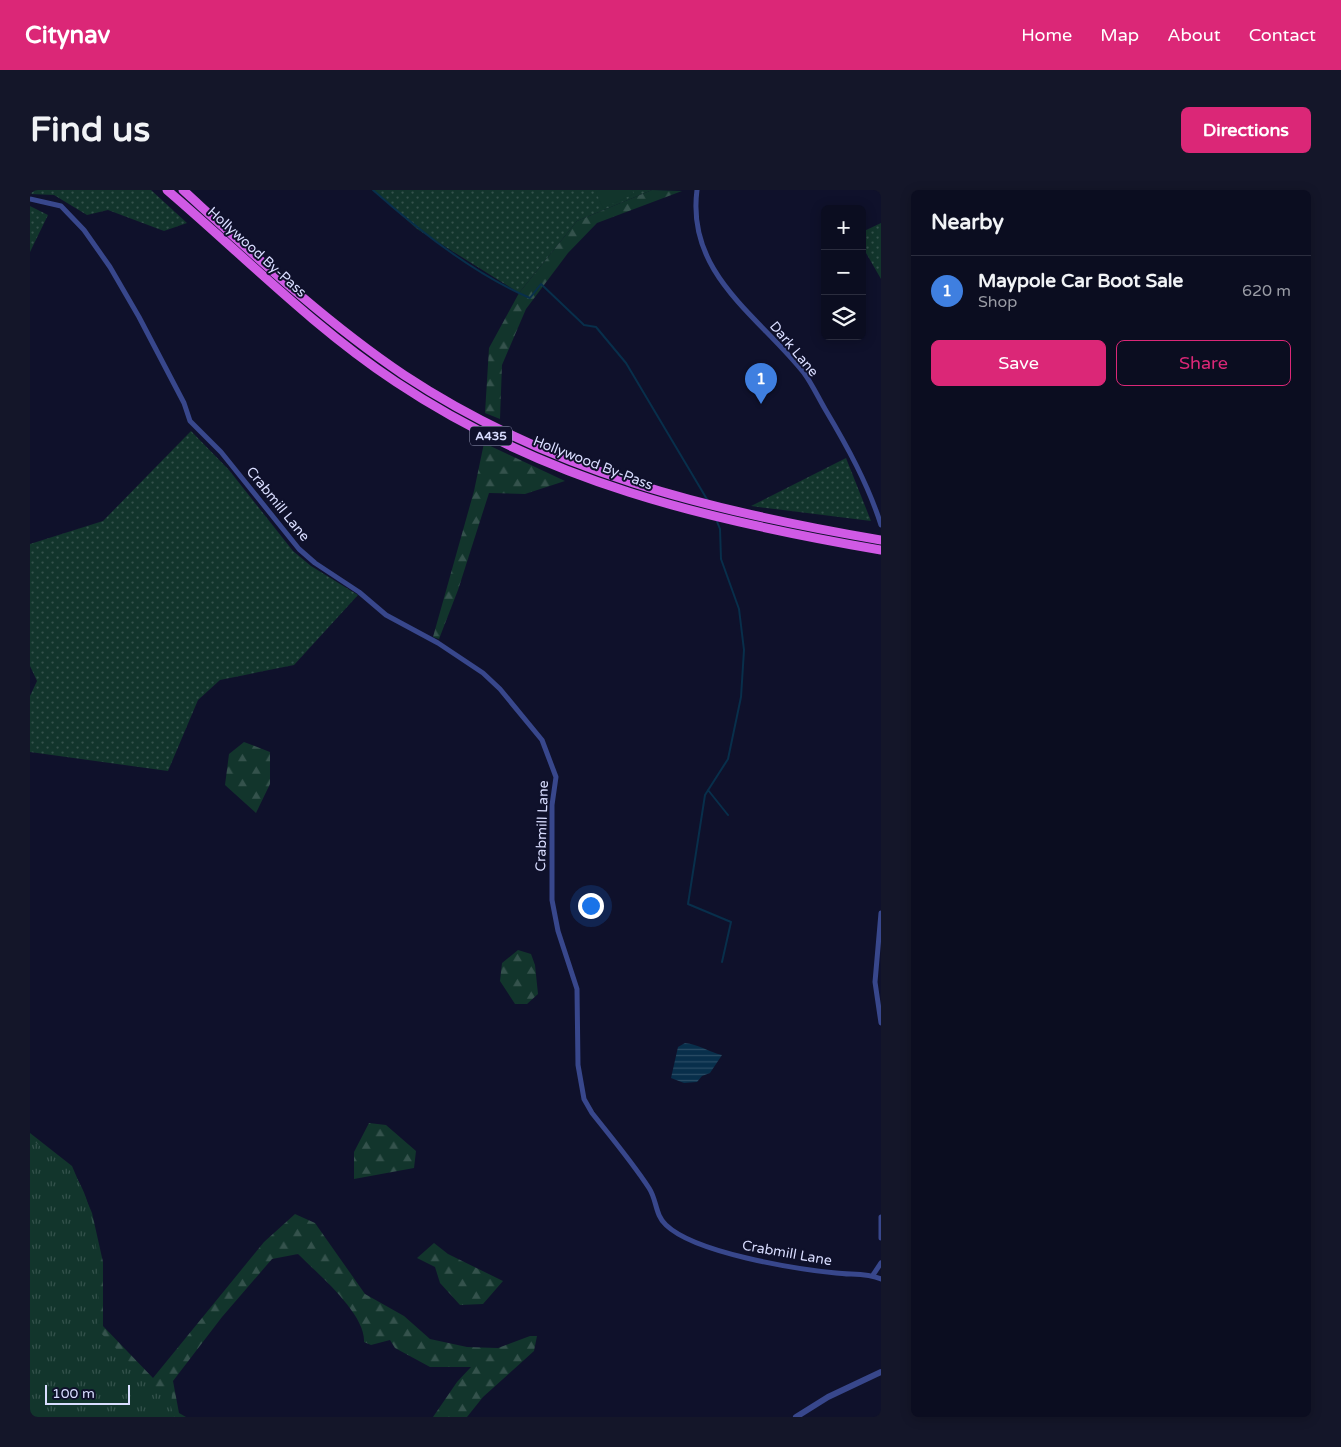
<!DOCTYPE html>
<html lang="en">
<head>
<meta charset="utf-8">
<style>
  :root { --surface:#0b0d20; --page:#141629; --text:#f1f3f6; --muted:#9a9ca5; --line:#2b2d3e; --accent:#db2777 }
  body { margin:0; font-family:"Varela Round",sans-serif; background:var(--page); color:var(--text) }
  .controls { position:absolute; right:15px; top:15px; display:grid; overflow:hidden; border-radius:8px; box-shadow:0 2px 12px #0003 }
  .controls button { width:45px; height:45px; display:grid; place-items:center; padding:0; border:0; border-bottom:1px solid var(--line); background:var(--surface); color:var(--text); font:25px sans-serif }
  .scale { position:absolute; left:15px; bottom:12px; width:85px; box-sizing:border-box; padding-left:5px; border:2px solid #d9ddff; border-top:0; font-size:14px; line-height:18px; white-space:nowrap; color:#d9ddff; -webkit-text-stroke:4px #0f112b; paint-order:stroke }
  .you { position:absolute; left:560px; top:715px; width:18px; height:18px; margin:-12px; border:4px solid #fff; border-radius:50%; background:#1a73e8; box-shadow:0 0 0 8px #1a73e833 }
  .badge { display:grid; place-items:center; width:32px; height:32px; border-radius:50%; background:var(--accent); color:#fff; font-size:16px; font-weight:700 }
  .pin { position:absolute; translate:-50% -41px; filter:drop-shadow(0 1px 2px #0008) }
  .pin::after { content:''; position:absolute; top:26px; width:18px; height:15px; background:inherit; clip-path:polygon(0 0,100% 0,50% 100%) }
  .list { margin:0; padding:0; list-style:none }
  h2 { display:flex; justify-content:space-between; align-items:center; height:65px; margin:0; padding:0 20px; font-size:21px }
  h2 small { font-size:16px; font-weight:400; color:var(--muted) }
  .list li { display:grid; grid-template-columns:32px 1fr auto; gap:15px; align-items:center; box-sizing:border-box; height:70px; padding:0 20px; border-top:1px solid var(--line) }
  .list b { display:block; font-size:19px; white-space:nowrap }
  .list p { margin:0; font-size:16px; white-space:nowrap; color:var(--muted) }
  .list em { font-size:16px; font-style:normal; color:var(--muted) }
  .actions { display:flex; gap:10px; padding:15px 20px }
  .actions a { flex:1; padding:11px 0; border:1px solid var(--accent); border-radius:8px; text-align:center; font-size:18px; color:var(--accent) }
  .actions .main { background:var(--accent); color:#fff }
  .icon { flex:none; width:28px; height:28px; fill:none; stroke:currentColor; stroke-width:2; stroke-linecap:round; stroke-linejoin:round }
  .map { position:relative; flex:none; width:851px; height:1227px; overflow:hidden; border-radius:8px }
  header { display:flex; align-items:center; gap:30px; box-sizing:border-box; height:70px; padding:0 25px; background:var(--accent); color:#fff }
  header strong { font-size:24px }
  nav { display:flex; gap:28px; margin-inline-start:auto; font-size:18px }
  .intro { display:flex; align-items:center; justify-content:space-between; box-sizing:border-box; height:120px; padding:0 30px }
  h1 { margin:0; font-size:35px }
  .button { padding:12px 22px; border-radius:8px; background:var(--accent); color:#fff; font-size:18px; font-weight:700 }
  main { display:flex; gap:30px; padding:0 30px }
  aside { flex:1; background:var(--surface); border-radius:8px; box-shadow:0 2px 12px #0003 }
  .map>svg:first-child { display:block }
  .grass { fill:url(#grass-dots) }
  .forest { fill:url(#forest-firs) }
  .park { fill:url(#park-tufts) }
  .pitch { fill:#12352c }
  .water { fill:url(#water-rules) }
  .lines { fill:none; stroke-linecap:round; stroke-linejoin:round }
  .stream { stroke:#082f4b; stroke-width:2 }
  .minor { stroke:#38478c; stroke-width:5 }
  .tertiary { stroke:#38478c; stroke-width:6 }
  .trunk { stroke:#d05ae5; stroke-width:9 }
  .labels { text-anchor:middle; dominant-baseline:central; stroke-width:4; stroke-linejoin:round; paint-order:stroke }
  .shield { fill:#0f112b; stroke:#9ca0bf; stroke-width:1 }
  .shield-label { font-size:12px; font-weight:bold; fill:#d9ddff }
  .street-label { font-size:14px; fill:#d9ddff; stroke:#0f112b }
</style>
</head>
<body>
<header>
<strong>Citynav</strong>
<nav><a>Home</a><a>Map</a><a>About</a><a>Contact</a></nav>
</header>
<div class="intro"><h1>Find us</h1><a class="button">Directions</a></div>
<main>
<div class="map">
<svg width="851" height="1227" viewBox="0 0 851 1227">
  <defs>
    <pattern id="grass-dots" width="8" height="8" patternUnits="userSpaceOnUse" patternTransform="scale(1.25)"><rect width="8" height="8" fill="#12352c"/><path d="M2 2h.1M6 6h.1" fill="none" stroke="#34524c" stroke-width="1.8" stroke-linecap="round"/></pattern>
    <pattern id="forest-firs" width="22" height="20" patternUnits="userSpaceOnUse" patternTransform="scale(1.25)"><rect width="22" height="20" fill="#12352c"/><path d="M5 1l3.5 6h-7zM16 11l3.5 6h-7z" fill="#34524c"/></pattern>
    <pattern id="park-tufts" width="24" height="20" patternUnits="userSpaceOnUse" patternTransform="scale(1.25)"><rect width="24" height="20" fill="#12352c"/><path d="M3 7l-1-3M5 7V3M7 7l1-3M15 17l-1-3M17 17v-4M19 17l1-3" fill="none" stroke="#34524c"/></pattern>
    <pattern id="water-rules" width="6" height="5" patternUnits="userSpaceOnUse" patternTransform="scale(1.25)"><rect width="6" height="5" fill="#082f4b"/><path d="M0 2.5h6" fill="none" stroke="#2b4d66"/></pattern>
  </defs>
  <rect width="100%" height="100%" fill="#0f112b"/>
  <path class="grass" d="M0 0H121L157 33 134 41 78 20 57 25 24 5 0 4Z
    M343 0H622L547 31 489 103 387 39Z
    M0 16 18 25 0 62Z
    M851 33V89L832 56V42Z
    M161 241 199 280 263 361 281 376 328 405 264 475 190 490 168 510 138 581 0 562V506L7 491 0 476V354L73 331Z
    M816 268 841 331 721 316Z"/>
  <path class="forest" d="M622 0 652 1 567 33 538 63 496 119 472 175 470 229 455 223 459 158 489 103 547 31Z
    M454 253 535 291 495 304 459 303 428 400 409 449 403 447 444 301Z
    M214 552 240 562V594L226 623 195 595 199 564Z
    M488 760 501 764 505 775 508 804 497 814H485L470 791 472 773Z
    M339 933 356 935 386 961 384 978 324 989V962Z
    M0 943 42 976 62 1023 73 1072V1136L123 1188 234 1052 265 1024 285 1033 335 1104 374 1126 400 1149 437 1157 468 1158 500 1146H507L504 1161 453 1207 437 1227H403L427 1192 441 1177H400L365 1158 360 1150 341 1155 334 1152C336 1124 287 1083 268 1064L242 1069 192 1127 143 1191 149 1223 156 1227H133L67 1156 0 1000Z
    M404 1053 418 1064 473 1091 453 1114 430 1115 410 1093 405 1077 387 1068Z"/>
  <path class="park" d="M0 948C14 960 32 971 44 985 69 1015 71 1101 67 1139L127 1201 142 1204 141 1217 144 1227H0Z"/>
  <path class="pitch" d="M570 0H602L604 4 573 18 566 2Z"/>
  <path class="water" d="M655 853C668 854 679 862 692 865L680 883 672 886 667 892 654 893 641 888 648 857Z"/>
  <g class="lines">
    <path class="stream" d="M343 0C387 39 446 85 500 108L511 94 554 135 566 137 596 173 678 311
      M686 329 690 339 691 369 709 419 714 460 711 507 698 569 675 605 658 714 701 732 692 772
      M678 600 698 625"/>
    <path class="minor" d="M667 0C656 84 729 126 774 183 782 194 788 207 795 219 817 256 838 294 851 335
      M0 9 31 16 54 40 80 77 109 127 154 213 160 231 191 262 269 359 285 373 329 402 356 425 408 453 453 483 470 499 512 550 526 587 522 615V710L528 741 547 799 548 875 554 909 562 923C581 947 602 972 619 998 627 1010 625 1025 636 1035 665 1063 765 1079 806 1083 821 1085 837 1083 851 1089
      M851 723 845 792 851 833
      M851 1027V1048
      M843 1085 851 1073"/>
    <path class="tertiary" d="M766 1227 798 1207 851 1182"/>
    <path class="trunk" d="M137 0C213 65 283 137 366 192 516 292 676 330 851 360
      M153 0C224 65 294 131 374 185 521 282 680 321 851 350"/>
  </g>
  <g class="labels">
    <rect class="shield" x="440" y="236.5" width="42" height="19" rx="4"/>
    <g class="shield-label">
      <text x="461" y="246">A435</text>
    </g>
    <g class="street-label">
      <text transform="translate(227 62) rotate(42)">Hollywood By-Pass</text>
      <text transform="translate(764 159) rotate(50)">Dark Lane</text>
      <text transform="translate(563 273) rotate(21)">Hollywood By-Pass</text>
      <text transform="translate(248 314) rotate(51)">Crabmill Lane</text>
      <text transform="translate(512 636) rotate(-88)">Crabmill Lane</text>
      <text transform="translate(757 1063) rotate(10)">Crabmill Lane</text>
    </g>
  </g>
</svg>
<div class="controls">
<button>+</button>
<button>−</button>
<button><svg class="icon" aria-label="layers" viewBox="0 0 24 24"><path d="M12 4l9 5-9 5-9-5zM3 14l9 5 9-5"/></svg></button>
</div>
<div class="scale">100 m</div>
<div class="you"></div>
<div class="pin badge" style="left:731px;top:214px;background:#3f7fe0">1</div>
</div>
<aside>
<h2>Nearby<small></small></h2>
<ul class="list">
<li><span class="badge" style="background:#3f7fe0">1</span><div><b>Maypole Car Boot Sale</b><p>Shop</p></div><em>620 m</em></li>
</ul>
<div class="actions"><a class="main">Save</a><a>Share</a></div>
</aside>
</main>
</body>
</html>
